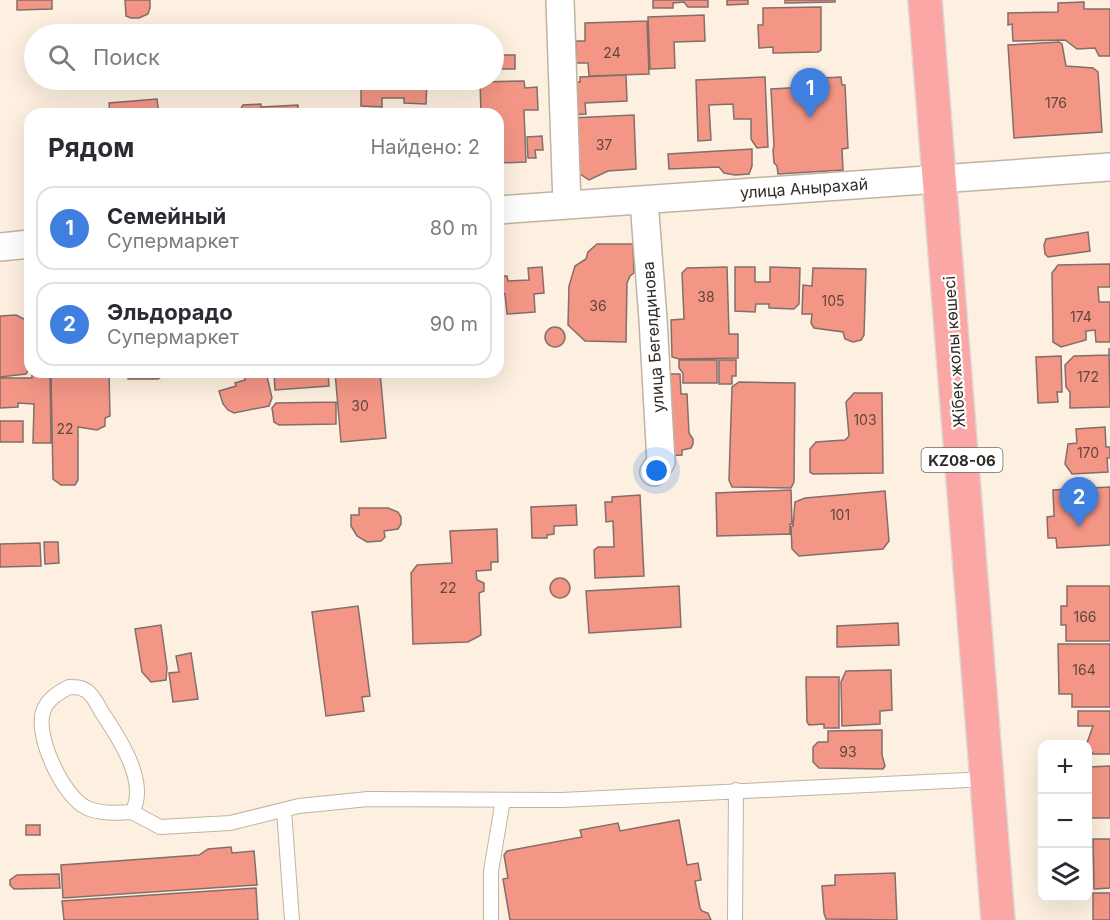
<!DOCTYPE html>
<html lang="ru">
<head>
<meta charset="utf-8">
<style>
  :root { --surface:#fff; --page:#f7f7f7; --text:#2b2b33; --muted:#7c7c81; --line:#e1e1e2; --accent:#17656c }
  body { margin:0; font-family:Inter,sans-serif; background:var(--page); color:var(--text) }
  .controls { position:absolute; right:18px; bottom:18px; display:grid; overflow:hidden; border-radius:12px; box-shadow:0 6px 24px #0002 }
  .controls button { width:54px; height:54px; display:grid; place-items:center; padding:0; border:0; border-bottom:2px solid var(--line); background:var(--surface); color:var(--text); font:30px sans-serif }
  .you { position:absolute; left:657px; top:471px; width:21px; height:21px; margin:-15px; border:4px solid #fff; border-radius:50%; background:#1a73e8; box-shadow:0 0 0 9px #1a73e833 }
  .badge { display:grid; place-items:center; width:39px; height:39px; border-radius:50%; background:var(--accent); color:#fff; font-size:20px; font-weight:700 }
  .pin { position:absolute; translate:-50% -50px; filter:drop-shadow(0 2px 3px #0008) }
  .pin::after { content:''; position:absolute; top:32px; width:21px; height:18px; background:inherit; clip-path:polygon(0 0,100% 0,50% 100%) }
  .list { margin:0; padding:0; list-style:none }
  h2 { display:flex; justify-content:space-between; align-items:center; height:78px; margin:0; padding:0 24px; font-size:26px }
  h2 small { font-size:20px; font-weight:400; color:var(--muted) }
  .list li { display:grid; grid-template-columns:39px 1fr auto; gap:18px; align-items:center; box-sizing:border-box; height:84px; margin:0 12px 12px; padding:0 12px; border:2px solid var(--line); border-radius:18px }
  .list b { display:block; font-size:22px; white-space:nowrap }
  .list p { margin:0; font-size:20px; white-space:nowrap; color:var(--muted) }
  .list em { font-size:20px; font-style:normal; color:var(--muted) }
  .icon { flex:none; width:33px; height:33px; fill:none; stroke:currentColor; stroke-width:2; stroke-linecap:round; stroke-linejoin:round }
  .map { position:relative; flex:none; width:1110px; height:920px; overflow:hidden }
  .search { position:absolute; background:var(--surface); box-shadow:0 6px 24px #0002; left:24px; top:24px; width:480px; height:66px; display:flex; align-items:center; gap:15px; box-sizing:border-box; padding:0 21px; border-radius:33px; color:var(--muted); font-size:22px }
  .panel { position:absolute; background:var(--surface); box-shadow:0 6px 24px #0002; left:24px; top:108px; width:480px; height:270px; border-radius:18px }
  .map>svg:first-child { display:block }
  .building { fill:#f49686; stroke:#826e6a; stroke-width:1.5 }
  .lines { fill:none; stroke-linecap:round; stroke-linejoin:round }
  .lane-casing { stroke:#c0b3a4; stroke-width:16 }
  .street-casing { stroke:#c0b3a4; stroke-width:30 }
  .highway-casing { stroke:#dad9d8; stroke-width:36 }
  .lane { stroke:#fff; stroke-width:14 }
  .street { stroke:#fff; stroke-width:27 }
  .highway { stroke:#fba7a6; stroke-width:33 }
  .labels { text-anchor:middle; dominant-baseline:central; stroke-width:4.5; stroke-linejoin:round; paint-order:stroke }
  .number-label { font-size:14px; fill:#61463d }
  .shield { fill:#fff; stroke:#6e6b66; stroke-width:1.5 }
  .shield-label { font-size:15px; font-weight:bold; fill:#302b25 }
  .street-label { font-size:16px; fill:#302b25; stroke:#fff }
</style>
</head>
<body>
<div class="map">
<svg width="1110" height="920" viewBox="0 0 1110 920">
  <rect width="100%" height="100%" fill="#fef0e0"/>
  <path class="building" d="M17 0H52V9L17 10Z
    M125 0H150V8L148 14 139 18H131L126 16Z
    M653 0H708V7H688L684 2 673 3V8H653Z
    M727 0H748V4L727 5Z
    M785 0H835V2L785 3Z
    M1084 2V9H1110V56H1099L1095 48 1077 49 1065 40 1013 41 1012 24 1008 25V13L1058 12V3Z
    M821 7V50L818 52 773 53V47L759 48 758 25H763V8Z
    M704 15 705 41 674 42 675 68 650 69 648 17Z
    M647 21 649 74 589 76 588 63H576V41H585V23Z
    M1059 42 1062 44 1066 66 1093 68 1098 72 1102 132 1014 138 1008 45Z
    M494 55H515V69H494Z
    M626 75 627 101 585 103 586 114 570 115 569 82H580V77Z
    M765 77 768 147 757 148 751 139V119H734L733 104 709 105 711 140 698 141 696 80Z
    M841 77 842 85H845L848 148 842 149 843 170 778 174 777 166 774 163 773 150 774 146 771 89 825 86 824 78Z
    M361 80H427L426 104 404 103V98H382V107L361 106Z
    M524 81 525 88 537 87 538 110H524L526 162 498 163V114H481L480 82Z
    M157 99 159 114H110L109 103Z
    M261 104V107L298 105V114H238L243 105Z
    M350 111V114H313V112Z
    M634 115 636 169 608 171 589 180 574 170 571 118Z
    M542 136 543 150H535L536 158H528L527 137Z
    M752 149V166L749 174 735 175 724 173 719 167 669 169 668 154Z
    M1088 232 1090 251 1048 257 1045 254 1044 245 1046 239Z
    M597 244H633L634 273 630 276 627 283 626 342 585 341 568 325 569 286 575 266 586 259 588 252Z
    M1110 264V287H1098L1099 302H1110V342H1096L1095 330 1086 331V340L1061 347 1053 342 1052 273 1058 265Z
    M542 267 544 293 534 294 535 312 507 314 505 294 498 293V281L501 276H507L508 281 529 280 528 268Z
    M727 267 729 334H738V358L679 359 672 357 671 320 684 319 682 273 687 268Z
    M735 267H755V282H770V267L800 268 799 304 794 309 769 308V304H756L755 312 735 311Z
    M813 268 866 269 864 335 861 340 853 342 845 339 843 332 814 328 811 323 812 314H802L803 285 812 286Z
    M16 315 26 320 29 369 26 374 0 377V316Z
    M545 337a10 10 0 1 1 20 0a10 10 0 1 1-20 0Z
    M1109 348 1110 407 1070 408V392L1066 387 1065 365 1074 356 1109 355Z
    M1061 356 1062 392H1057L1058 402 1038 403 1036 357Z
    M679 360H717V383H683V373L679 368Z
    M719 360H736V376H732V384H719Z
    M51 372H109L110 416 105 418V426L97 430 78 427V480L75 485H61L53 479Z
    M128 372H169L158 379H128Z
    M240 372H266L272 398 269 406 234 413 228 410 223 404 219 391 236 386 235 383 245 380 244 374 241 375Z
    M274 372H328L329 386 275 390Z
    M335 372H380L386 438 341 442Z
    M32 374H50L51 443H33L34 404 18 403V407L0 408V378H32Z
    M660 374H680L681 394H687L689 433 693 439V444L691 448 682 450V455L668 456Z
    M739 382 795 383 794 482 791 488 732 487 729 480 732 387Z
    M854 393H882L883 473 813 474 810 472V449L816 442 845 440 849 436 846 402Z
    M336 402V424L279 425 274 422 272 408 276 403Z
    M0 421H23V442H0Z
    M1105 427 1106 447H1110V458H1107L1108 472 1072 474 1065 464 1068 444 1077 443 1076 429Z
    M1110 487V545L1057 548 1056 538H1048L1047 517 1054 516 1053 490Z
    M791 490 792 524H790V534L717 536 716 493Z
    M885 491 889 541 883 549 799 556 792 549 791 527 793 526 795 502 805 498Z
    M640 495 644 576 595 578 594 550 598 547H614L613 521 606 522 605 502H612V497Z
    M576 505 577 525 554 526V534L547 535V538H532L531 507Z
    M359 508H388L398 512 401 517V524L398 529 384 531 385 537 381 541 367 542 357 536 351 526V515H359Z
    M497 529 498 562H491V570L476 571 477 580 484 583V591L479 593 481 635 468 642 413 644 411 573 417 565 452 563 450 531Z
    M44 542H58L59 563 45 564Z
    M40 543 41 566 0 567V544Z
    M550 588a10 10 0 1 1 20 0a10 10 0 1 1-20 0Z
    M679 586 681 627 589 633 586 591Z
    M1067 586H1110V641H1066V625H1061V606H1067Z
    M358 606 370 696 362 697 364 711 326 716 312 612Z
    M898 623 899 645 837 647V626Z
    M161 625 167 668 166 680 151 682 142 672 135 629Z
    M1058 644H1110V707H1072V694H1059Z
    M191 653 198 699 173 702 169 673 179 672 176 656Z
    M891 670 892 710 880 711V724L842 726 841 682 846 671Z
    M806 677H839V728H824V724L809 725 807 722Z
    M1078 711H1110V754H1093L1087 743 1093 726H1078Z
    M882 730V755L885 766 883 769 819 768 813 762V747L818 742H828V731Z
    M1110 766V818H1088V767Z
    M679 820 687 865 698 863 701 880 695 881 700 908 702 911 708 913 711 920H510L503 879 508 878 504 855 507 851 582 837 580 830 618 823 620 831Z
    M26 825H40V835H26Z
    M1093 839H1110V888L1094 889Z
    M231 847 232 853 254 851 257 885 63 898 61 865 199 855 208 849Z
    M895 873 897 920 826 919 824 913 822 886 835 885V875Z
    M59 874 60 888 14 889 10 885V880L17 875Z
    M256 888 258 920H64L62 901Z
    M1093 893H1110V920H1093Z"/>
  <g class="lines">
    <g class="lane-casing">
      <path id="lane" d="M69 687C76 687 81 687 87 691 94 696 98 706 103 714 119 738 149 783 132 812 117 813 101 814 87 808 63 797 35 736 43 712 47 699 58 693 69 687Z
        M284 810 292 920
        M132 812 160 827 230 823 299 806 368 799 562 800 987 779
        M491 920V871L503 800
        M735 920 736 790"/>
    </g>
    <g class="street-casing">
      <path id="street" d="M560 0 567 205
        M644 201 653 319 661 462 654 472
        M498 210 1110 167
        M0 247 30 244"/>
    </g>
    <g class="highway-casing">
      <path id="highway" d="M925 0 998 920"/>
    </g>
    <use href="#lane" class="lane"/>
    <use href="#street" class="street"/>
    <use href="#highway" class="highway"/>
  </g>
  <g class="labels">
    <g class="number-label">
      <text x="612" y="52">24</text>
      <text x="1056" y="102">176</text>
      <text x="604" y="144">37</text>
      <text x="706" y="296">38</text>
      <text x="833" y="300">105</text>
      <text x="598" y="305">36</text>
      <text x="1081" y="316">174</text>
      <text x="1088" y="376">172</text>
      <text x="360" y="405">30</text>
      <text x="865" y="419">103</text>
      <text x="65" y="428">22</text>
      <text x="1088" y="452">170</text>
      <text x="840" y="514">101</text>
      <text x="448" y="587">22</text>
      <text x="1085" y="616">166</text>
      <text x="1084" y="669">164</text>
      <text x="848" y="751">93</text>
    </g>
    <rect class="shield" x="921.5" y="448" width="81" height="24" rx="4.5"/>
    <g class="shield-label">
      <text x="962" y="460">KZ08-06</text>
    </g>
    <g class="street-label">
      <text transform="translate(804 188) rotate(-4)">улица Анырахай</text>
      <text transform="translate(653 337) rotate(-94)">улица Бегелдинова</text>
      <text transform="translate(954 352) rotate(-94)">Жібек жолы көшесі</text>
    </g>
  </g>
</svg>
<div class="controls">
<button>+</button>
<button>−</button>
<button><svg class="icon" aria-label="layers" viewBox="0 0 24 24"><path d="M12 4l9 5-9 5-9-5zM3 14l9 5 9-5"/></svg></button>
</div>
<div class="you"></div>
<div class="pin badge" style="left:810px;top:118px;background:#3f7fe0">1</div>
<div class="pin badge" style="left:1079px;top:527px;background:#3f7fe0">2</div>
<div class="search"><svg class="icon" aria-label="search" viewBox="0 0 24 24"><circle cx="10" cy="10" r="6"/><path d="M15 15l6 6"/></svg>Поиск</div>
<section class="panel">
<h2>Рядом<small>Найдено: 2</small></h2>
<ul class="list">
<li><span class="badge" style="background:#3f7fe0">1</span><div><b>Семейный</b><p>Супермаркет</p></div><em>80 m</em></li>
<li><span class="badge" style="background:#3f7fe0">2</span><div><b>Эльдорадо</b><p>Супермаркет</p></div><em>90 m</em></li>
</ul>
</section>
</div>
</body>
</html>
